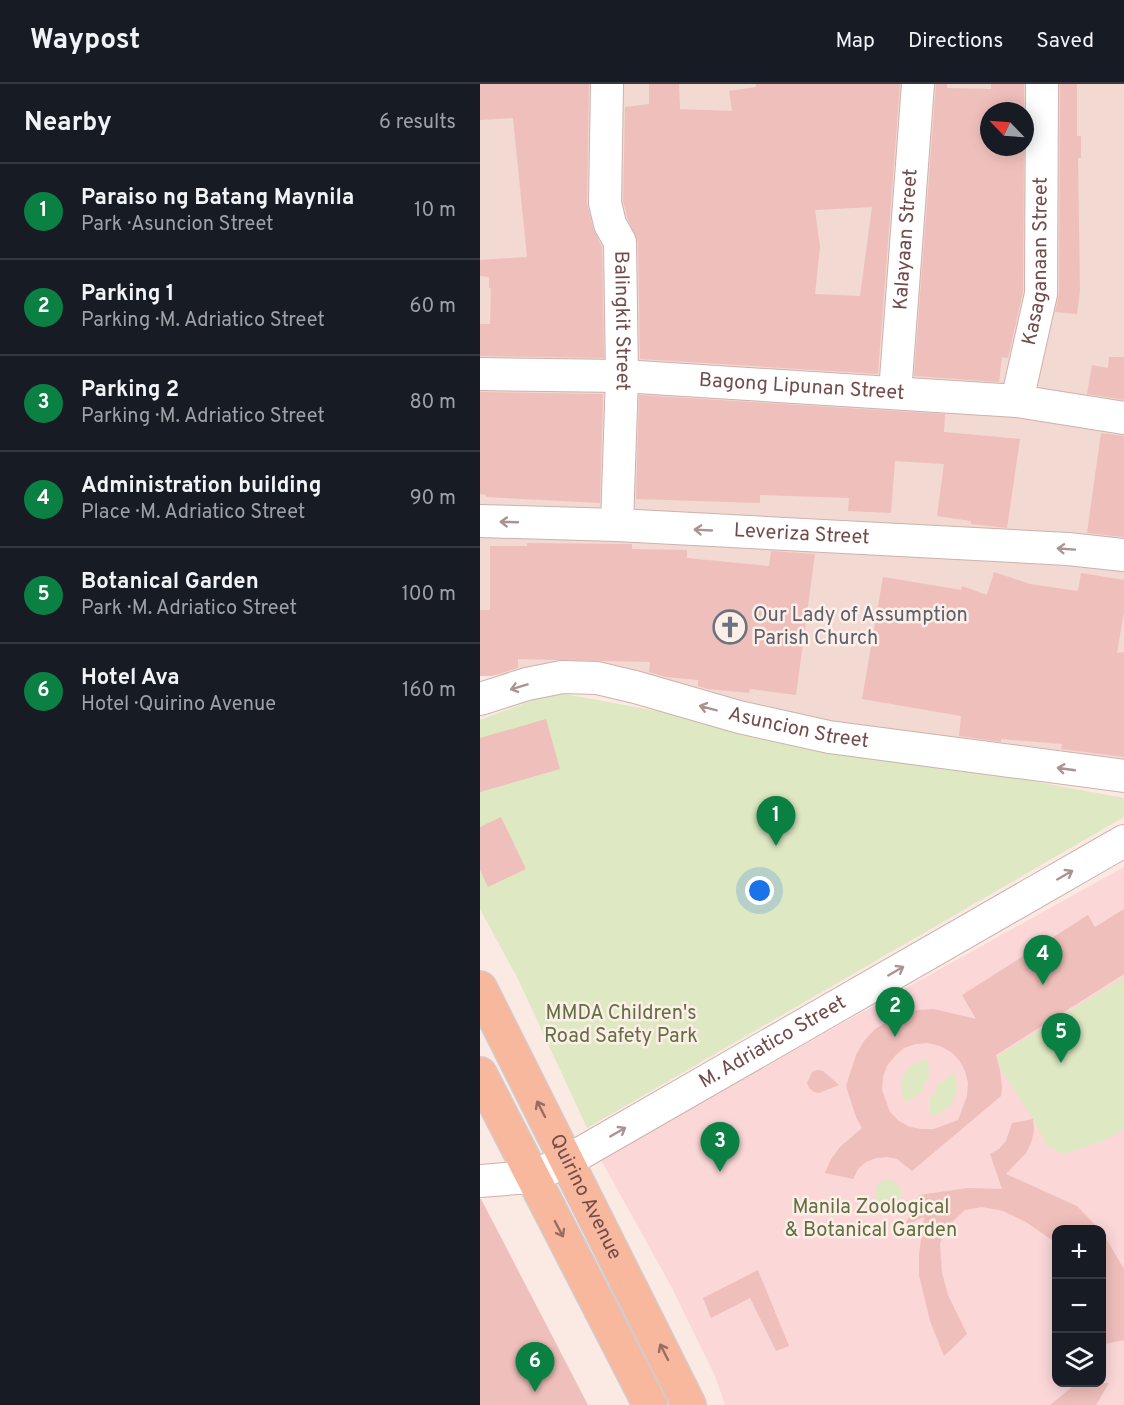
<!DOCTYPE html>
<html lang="en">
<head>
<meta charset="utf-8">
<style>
  :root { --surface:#171b24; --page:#20242c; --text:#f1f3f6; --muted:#9ea1a6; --line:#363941; --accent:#0b8043 }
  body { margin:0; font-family:Overpass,sans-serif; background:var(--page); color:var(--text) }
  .controls { position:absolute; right:18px; bottom:18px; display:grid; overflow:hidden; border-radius:12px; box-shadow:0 3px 15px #0003 }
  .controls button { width:54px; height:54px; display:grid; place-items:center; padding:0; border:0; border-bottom:2px solid var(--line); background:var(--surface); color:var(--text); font:30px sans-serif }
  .compass { position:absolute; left:500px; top:18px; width:54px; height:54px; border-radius:50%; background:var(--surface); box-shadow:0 3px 15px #0003; rotate:295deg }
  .you { position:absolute; left:280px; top:807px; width:21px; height:21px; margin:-15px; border:4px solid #fff; border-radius:50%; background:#1a73e8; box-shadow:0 0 0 9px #1a73e833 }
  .badge { display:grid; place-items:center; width:39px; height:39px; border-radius:50%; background:var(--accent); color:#fff; font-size:20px; font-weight:700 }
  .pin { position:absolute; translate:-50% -50px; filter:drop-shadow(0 2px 3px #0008) }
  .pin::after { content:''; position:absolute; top:32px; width:21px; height:18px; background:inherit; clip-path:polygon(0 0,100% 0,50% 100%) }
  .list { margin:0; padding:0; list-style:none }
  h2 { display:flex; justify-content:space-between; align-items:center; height:78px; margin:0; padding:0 24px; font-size:26px }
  h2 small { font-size:20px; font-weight:400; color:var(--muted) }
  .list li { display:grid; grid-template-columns:39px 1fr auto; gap:18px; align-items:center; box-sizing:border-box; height:96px; padding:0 24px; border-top:2px solid var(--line) }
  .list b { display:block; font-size:22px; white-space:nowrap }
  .list p { margin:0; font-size:20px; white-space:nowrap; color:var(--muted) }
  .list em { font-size:20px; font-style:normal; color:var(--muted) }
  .icon { flex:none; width:33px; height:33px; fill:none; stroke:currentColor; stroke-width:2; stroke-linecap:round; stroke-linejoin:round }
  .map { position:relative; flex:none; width:644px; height:1321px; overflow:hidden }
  header { display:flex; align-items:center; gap:36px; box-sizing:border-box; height:84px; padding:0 30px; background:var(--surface); border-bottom:2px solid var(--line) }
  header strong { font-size:28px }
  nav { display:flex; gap:33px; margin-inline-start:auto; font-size:21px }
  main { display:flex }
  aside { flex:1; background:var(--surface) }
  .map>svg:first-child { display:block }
  .residential { fill:#f2d9d1; fill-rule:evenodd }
  .commercial { fill:#fbd7d8; fill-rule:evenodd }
  .green { fill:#dee8c2 }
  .building { fill:#efbfbb; fill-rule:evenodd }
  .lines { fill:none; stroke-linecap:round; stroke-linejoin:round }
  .minor-casing { stroke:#ceb1ad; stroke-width:34 }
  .major-casing { stroke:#d5c9c9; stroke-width:36 }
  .minor { stroke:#fff; stroke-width:32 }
  .major { stroke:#f7b89d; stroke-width:33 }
  .oneway { stroke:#aa9392 }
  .oneway2 { stroke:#9a6c63 }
  .labels { text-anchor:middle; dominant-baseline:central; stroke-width:5; stroke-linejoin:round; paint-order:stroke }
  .street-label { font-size:20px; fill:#724b4a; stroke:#feeee8 }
  .worship-label { font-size:20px; fill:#5b616d; stroke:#feeee8; text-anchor:start }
  .park-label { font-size:20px; fill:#5f7140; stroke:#feeee8 }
</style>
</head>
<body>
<header>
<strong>Waypost</strong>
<nav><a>Map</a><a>Directions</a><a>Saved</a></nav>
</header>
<main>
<aside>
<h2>Nearby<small>6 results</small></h2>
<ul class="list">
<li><span class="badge">1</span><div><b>Paraiso ng Batang Maynila</b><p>Park · Asuncion Street</p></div><em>10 m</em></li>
<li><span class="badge">2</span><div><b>Parking 1</b><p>Parking · M. Adriatico Street</p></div><em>60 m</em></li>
<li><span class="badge">3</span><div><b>Parking 2</b><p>Parking · M. Adriatico Street</p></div><em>80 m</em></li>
<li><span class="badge">4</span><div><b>Administration building</b><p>Place · M. Adriatico Street</p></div><em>90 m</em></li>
<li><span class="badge">5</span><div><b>Botanical Garden</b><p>Park · M. Adriatico Street</p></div><em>100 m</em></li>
<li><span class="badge">6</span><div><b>Hotel Ava</b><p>Hotel · Quirino Avenue</p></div><em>160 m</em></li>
</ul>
</aside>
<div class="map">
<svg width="644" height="1321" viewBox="0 0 644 1321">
  <rect width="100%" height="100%" fill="#fbe9e3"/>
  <path class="residential" d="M0 0H644V681L0 589ZM509 27H545V63H509Z"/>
  <path class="commercial" d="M644 783V1321H245L235 1292 191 1202 120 1074ZM576 1146H622V1298H576Z"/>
  <path class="green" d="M74 608 644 714V733L107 1044 38 895 0 825V636Z
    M644 893V1046L621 1058 584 1070 567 1062 553 1035 521 986 516 973Z
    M448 975 449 996 445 998 443 1007 425 1019C416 996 424 980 448 975Z
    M474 988C482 1010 473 1027 450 1032V1012L455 1010 457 1001Z
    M395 1109a13 13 0 1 1 26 0a13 13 0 1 1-26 0Z"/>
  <path class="building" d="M0 0H109L107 119 113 144 122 163 124 274 0 272V240H10L11 204H9V193L0 192V176L47 173 33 34 0 36Z
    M169 0H199L200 25 252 27 249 7 276 3V0H420L398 290 160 275 158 158 147 133 143 117 145 23 169 20ZM392 123 380 212 335 210 340 163 335 126Z
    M456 0H467V4L511 5V0H544V27H509V63H544L543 208 528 274 522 273 519 298 434 292Z
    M580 0H597V52H601V74H598L600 207 597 230 575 228 579 210Z
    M629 273H644V316L607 310 612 281 628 284Z
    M0 308 123 310 120 419 6 413V411L0 410Z
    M159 311 465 330 464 348 540 355 527 444 491 440V437L457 432 464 380 415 377 411 429 368 427 369 414 280 411V419L156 415Z
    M621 349 644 352V453L607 449Z
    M47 459 152 460V465L207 466V474L289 482 291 467 335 470 316 611 270 605 269 609 228 605 218 602V596L186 593 169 588 170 578 38 575V584L12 592H0V526H10V462H47Z
    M514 488 550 500 598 507 601 489 644 496V528L637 569 644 568V673L581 665 582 660 521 655V658L479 652 481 632 382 615 403 493 481 506 482 502 507 511Z
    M66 635 80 685 0 708V654Z
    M21 733 46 785 8 803 0 786V743Z
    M644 825V890L516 971 520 986 522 1002 521 1012 432 1087 417 1075 407 1073 396 1074 386 1078 378 1085 373 1095 345 1089 351 1075 360 1063 382 1044 376 1033 366 1002 376 971 384 957 395 945 423 929 438 926 454 925 496 935 482 911 608 831 615 843ZM448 959 460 962 471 968 479 976 485 987 488 999 487 1012 478 1036 454 1045H442L430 1043 419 1037 410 1028 402 1006 403 993 407 982 415 972 424 964 436 960Z
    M337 986 343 987 359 1001 339 1009 334 1008 329 1004 327 999 332 988Z
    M553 1035 554 1047 551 1059 546 1069 526 1090 597 1122 620 1146H576V1159L546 1138 523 1127 502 1123 485 1126 465 1145 460 1160 462 1189 468 1211 487 1250 464 1272 450 1237 439 1191V1171L444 1133 424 1142 437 1120 439 1111 488 1104 522 1105 510 1070 519 1065 526 1057 532 1039Z
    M0 1115H1L108 1321H0Z
    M621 1146 644 1185V1256L621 1261Z
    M278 1186 309 1262 296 1267 270 1214 231 1234 223 1214Z
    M597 1299H629L616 1321H570Z"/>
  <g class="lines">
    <g class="minor-casing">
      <g id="minor">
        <path id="s1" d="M127 0 125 119 130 140 140 158 142 292 137 441"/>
        <path id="s2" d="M0 290 142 292 537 317 644 334"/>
        <path id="s3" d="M415 309 438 0"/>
        <path id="s4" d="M537 317 561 210 562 0"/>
        <path id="s5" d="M0 437 137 441 588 465 644 471"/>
        <path id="s6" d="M0 615 47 600 82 593 117 594 155 603 259 633 349 653 644 692"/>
        <path id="s7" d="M0 1097 51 1093 87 1077 644 757"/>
      </g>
    </g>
    <g class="major-casing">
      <g id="major">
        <path id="s8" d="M0 904 209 1321"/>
        <path d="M0 990 170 1321"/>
      </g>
    </g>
    <use href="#minor" class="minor"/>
    <use href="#major" class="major"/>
  </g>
  <defs><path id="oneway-shaft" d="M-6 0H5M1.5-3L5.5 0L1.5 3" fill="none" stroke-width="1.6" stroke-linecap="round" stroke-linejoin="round" transform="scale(1.5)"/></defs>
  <g class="oneway">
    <use href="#oneway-shaft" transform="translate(29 438) rotate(-178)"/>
    <use href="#oneway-shaft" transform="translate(223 446) rotate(-177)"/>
    <use href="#oneway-shaft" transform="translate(586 465) rotate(-176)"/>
    <use href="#oneway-shaft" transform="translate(39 603) rotate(163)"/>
    <use href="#oneway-shaft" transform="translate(228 624) rotate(-165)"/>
    <use href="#oneway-shaft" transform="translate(586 685) rotate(-172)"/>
    <use href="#oneway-shaft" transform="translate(585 791) rotate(-30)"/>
    <use href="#oneway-shaft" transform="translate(416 887) rotate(-30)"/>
    <use href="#oneway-shaft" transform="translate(138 1048) rotate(-30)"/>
  </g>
  <g class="oneway2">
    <use href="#oneway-shaft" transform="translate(61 1025) rotate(-117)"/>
    <use href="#oneway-shaft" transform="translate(79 1145) rotate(62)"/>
    <use href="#oneway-shaft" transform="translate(184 1268) rotate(-117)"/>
  </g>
  <defs>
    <g id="church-ring" transform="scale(1.725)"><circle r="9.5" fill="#feeee8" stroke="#6b7280" stroke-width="1.5"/><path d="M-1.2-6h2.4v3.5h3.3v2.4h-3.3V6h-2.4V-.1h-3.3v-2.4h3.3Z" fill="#6b7280"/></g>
  </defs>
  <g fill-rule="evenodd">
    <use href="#church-ring" x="250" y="543"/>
  </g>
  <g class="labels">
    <g class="street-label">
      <text stroke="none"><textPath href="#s3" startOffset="154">Kalayaan Street</textPath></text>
      <text stroke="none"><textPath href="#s4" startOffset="142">Kasaganaan Street</textPath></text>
      <text stroke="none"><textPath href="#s1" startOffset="240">Balingkit Street</textPath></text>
      <text stroke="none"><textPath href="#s2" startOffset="322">Bagong Lipunan Street</textPath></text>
      <text stroke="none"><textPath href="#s5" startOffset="322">Leveriza Street</textPath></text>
      <text stroke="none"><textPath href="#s6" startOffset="328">Asuncion Street</textPath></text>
      <text stroke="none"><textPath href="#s7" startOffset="328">M. Adriatico Street</textPath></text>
      <text stroke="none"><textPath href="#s8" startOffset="234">Quirino Avenue</textPath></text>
    </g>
    <g class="worship-label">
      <text x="273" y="532">Our Lady of Assumption<tspan x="273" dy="23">Parish Church</tspan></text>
    </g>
    <g class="park-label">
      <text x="141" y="930">MMDA Children's<tspan x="141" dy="23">Road Safety Park</tspan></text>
      <text x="391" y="1124">Manila Zoological<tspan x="391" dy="23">&amp; Botanical Garden</tspan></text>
    </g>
  </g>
</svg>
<div class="controls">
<button>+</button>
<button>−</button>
<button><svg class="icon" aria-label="layers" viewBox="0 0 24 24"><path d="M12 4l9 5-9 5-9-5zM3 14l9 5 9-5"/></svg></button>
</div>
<svg class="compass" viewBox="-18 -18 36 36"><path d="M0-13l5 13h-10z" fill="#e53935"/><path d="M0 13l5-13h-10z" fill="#9ea1a6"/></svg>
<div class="you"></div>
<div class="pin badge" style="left:296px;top:762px">1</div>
<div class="pin badge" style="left:415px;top:953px">2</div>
<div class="pin badge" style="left:240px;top:1088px">3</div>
<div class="pin badge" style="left:563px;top:901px">4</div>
<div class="pin badge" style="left:581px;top:979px">5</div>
<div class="pin badge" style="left:55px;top:1308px">6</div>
</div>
</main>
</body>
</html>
